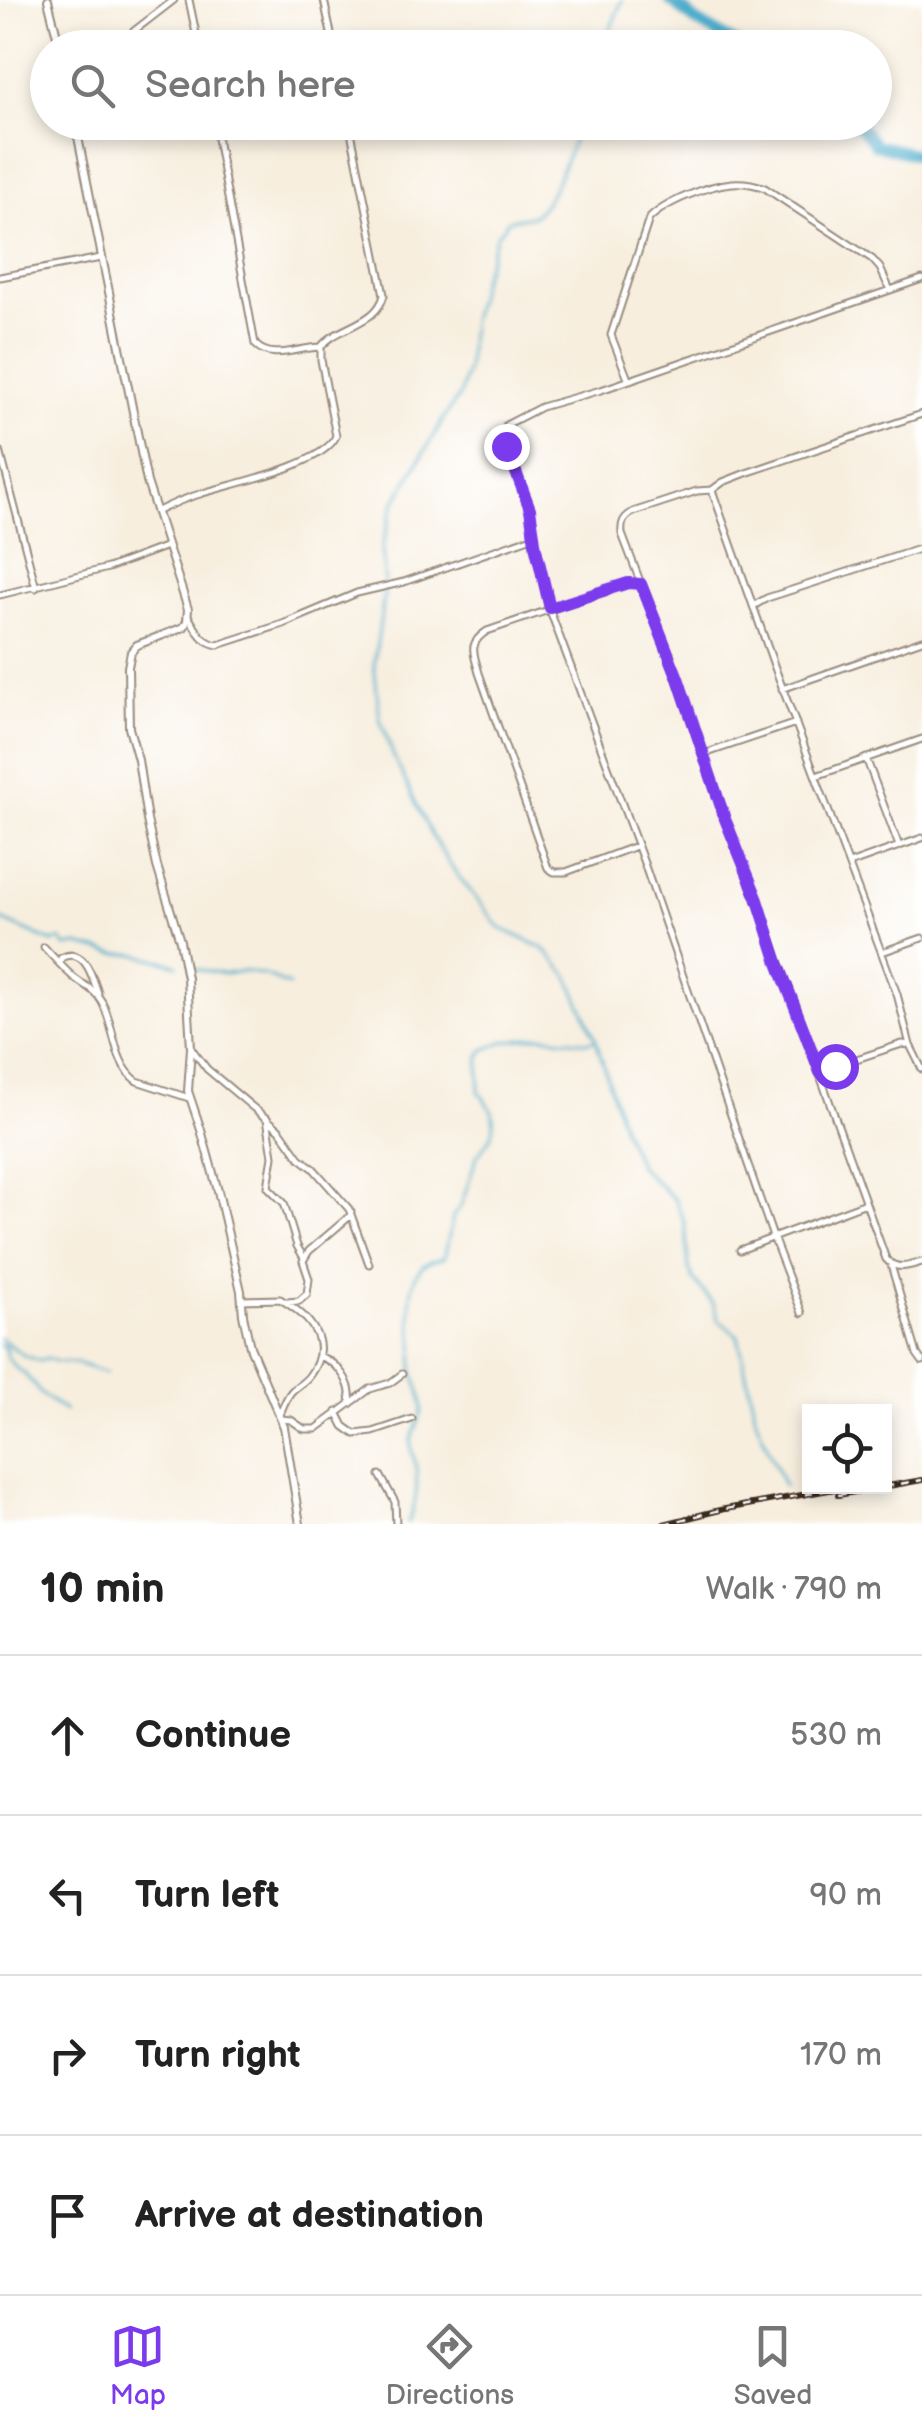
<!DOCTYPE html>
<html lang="en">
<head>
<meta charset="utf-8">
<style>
  :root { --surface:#fff; --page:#f6f6f6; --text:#222; --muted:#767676; --line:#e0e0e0; --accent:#7c3aed }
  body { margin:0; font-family:"Balsamiq Sans",sans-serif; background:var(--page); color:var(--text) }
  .controls { position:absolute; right:30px; bottom:30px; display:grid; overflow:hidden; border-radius:0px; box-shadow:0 5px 15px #0003 }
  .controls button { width:90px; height:90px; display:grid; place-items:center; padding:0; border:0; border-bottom:2px solid var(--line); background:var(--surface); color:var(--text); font:50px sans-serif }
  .stop { position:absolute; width:30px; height:30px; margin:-22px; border:8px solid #7c3aed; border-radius:50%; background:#fff }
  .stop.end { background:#7c3aed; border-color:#fff; box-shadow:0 2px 10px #0008 }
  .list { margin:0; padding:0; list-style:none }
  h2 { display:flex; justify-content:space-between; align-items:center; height:130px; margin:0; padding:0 40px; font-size:42px }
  h2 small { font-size:32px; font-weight:400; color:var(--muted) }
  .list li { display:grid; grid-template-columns:65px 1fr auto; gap:30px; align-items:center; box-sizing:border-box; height:160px; padding:0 40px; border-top:2px solid var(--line) }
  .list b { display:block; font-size:38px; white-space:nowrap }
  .list em { font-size:32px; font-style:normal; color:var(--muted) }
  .icon { flex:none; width:55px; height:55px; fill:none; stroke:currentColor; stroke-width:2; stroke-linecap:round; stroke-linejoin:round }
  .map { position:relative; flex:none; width:922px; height:1524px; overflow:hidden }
  .search { position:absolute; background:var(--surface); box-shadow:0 5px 15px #0003; left:30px; right:30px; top:30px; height:110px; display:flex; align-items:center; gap:25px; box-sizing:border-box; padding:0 35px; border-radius:55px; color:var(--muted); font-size:38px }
  .sheet { height:770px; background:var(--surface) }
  nav { display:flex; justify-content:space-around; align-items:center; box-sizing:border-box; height:140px; border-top:2px solid var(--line); background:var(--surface); font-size:28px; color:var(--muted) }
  nav a { display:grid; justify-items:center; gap:5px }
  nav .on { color:var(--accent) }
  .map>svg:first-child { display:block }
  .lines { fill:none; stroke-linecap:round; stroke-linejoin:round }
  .stream { stroke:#4dadcc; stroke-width:2.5 }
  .river { stroke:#4dadcc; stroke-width:12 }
  .minor-casing { stroke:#998c7e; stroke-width:9 }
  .tertiary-casing { stroke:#998c7e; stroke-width:10 }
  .minor { stroke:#fff; stroke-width:5 }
  .tertiary { stroke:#fff; stroke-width:6 }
  .rail-casing { stroke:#3b2a1e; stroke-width:6 }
  .rail { stroke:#fff; stroke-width:2.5; stroke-dasharray:8; stroke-linecap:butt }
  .route { stroke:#7c3aed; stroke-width:12 }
</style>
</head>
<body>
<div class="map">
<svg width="922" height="1524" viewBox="0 0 922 1524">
  <rect width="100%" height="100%" fill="#fff"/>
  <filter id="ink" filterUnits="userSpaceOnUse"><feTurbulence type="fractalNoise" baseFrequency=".01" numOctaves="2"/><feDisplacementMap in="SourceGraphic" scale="20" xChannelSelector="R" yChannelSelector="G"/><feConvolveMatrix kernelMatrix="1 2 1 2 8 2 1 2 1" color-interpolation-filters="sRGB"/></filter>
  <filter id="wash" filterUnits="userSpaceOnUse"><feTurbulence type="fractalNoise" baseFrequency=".0048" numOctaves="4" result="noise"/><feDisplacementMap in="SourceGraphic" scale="40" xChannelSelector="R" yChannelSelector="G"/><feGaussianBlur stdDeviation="2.25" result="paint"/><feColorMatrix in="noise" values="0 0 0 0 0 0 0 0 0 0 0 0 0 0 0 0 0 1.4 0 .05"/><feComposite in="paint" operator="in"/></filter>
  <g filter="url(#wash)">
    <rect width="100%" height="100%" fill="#f7eede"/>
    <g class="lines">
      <path class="stream" d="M603 48 622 0
        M580 122C572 143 551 206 533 215 526 218 517 218 509 220L497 235 480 284 471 320 467 367 460 395 445 416 394 504 382 547 385 587 374 664 380 719 393 755 430 833 452 868 500 928 543 948 568 975 596 1040 623 1129 639 1166 675 1200 685 1224 689 1268 693 1279 713 1303 718 1319 738 1336 756 1419 784 1486
        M0 919 52 942 61 940 66 947 78 945 116 954H135L178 965
        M190 968 225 974 244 971 268 976 289 986
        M0 1338 23 1355 40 1361 47 1358C57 1363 62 1362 72 1363 83 1364 95 1370 106 1373
        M0 1345 5 1347 7 1357 17 1369 24 1373 42 1395 65 1411
        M408 1523C417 1503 419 1484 415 1462 413 1454 410 1448 412 1439 414 1430 421 1420 422 1410 423 1396 418 1386 414 1373 412 1363 415 1352 414 1342 411 1320 405 1285 422 1267 428 1261 436 1260 443 1258L445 1254 453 1216 461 1206 477 1156 492 1135 494 1125 492 1110 479 1092 480 1056 484 1050 503 1042 540 1036 588 1042 595 1040"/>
      <path class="river" d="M670 0 697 22 743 48
        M853 122 859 126 876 145 922 156"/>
    </g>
  </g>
  <g filter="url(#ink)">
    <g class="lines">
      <g class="minor-casing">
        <path id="minor" d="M189 0 199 48
          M324 0 334 48
          M73 48 118 39 130 34 174 0
          M214 122 255 344C271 362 299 347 321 347
          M0 277 101 258
          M628 379 611 335 649 219C665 202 709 185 732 183 744 182 754 184 765 188L872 259 880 268 890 290
          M922 414 746 473 723 482 712 490 697 491 633 512C623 518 621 523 622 534L677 678 725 819 757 900 886 1259C896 1271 909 1266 922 1262
          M0 451 36 588
          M712 490 775 668 897 994 910 1045
          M156 512C170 505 185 498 200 494 231 484 323 466 336 436L321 360V347C338 325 377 325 384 295L349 122
          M0 595 108 568 167 546
          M753 606 767 598 922 548
          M188 616C197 630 201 642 218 645L283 624 357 593 404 582 535 536
          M782 689 922 640
          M704 754 796 723
          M866 758 899 846
          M816 776 922 739
          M636 846 566 872H554L548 868 479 673C474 653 467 644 487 631L628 583 641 584
          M849 864 922 838
          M44 947C53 957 62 967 72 976 82 985 95 989 102 1002 115 1026 113 1064 137 1081L189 1098
          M882 952 922 938
          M60 964 61 958C84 946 92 975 98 993
          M191 1048 207 1069 280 1130 300 1158 313 1168 349 1209 369 1264
          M820 1071 902 1044 910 1045 922 1069
          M267 1118 273 1156 268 1187 284 1203 297 1246 304 1258
          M740 1250 866 1203
          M891 1265 917 1354 922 1361
          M242 1300 280 1299C310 1316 334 1343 309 1376 304 1383 296 1386 291 1392 286 1398 283 1407 280 1414
          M287 1302 299 1301 307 1294 309 1279 303 1261 309 1251 350 1216 351 1212
          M802 1313 773 1237 644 863 549 608 536 549 530 509 504 439 506 425 541 407 601 390 922 279
          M319 1356C339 1364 353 1382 350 1404
          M337 1412 344 1426 355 1434 373 1432 412 1419
          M282 1419 291 1420 304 1429H316L370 1389 390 1383 402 1374
          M380 1475 395 1502 396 1524"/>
      </g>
      <g class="tertiary-casing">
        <path id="tertiary" d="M48 0 60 48
          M75 122 147 482 188 609 187 621 184 627 137 645 131 652 128 667 129 728 138 760 147 820 157 866 180 941 187 978 191 1048 188 1091 201 1130 218 1191 241 1291 243 1315 250 1347 284 1427 300 1524"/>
      </g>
      <use href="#minor" class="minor"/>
      <use href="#tertiary" class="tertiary"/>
      <g class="rail-casing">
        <path id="rail" d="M838 1495 922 1480
          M664 1524 720 1510 851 1486"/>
      </g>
      <use href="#rail" class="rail"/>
    </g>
  </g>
  <g class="lines" filter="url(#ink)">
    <path class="route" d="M506 446 530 509 536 549 550 608 628 583 641 584 678 678 725 819 758 900 778 963 820 1072 835 1066"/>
  </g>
</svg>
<div class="controls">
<button><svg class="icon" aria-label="locate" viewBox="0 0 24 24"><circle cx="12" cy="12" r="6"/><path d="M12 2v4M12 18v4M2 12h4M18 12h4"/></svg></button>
</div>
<div class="stop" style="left:835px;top:1066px"></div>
<div class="stop end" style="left:506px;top:446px"></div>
<div class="search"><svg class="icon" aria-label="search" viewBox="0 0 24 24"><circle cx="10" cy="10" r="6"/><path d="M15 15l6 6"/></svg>Search here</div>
</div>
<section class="sheet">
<h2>10 min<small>Walk · 790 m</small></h2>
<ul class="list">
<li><svg class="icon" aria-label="ahead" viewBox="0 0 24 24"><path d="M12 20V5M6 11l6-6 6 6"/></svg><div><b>Continue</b></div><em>530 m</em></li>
<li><svg class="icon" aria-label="left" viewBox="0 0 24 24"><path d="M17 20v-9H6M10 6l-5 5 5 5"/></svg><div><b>Turn left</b></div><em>90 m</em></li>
<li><svg class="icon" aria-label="right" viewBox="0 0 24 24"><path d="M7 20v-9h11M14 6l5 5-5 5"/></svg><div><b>Turn right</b></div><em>170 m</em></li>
<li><svg class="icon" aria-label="arrive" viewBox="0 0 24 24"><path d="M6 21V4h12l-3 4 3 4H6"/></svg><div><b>Arrive at destination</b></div></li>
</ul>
</section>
<nav>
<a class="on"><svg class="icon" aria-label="map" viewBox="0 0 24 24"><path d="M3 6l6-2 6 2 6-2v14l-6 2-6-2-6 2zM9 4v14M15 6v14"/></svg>Map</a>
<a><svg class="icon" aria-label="directions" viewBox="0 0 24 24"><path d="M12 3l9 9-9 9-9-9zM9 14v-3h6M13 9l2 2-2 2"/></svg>Directions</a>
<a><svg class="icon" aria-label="saved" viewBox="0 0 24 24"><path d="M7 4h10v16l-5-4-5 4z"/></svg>Saved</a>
</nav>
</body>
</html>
